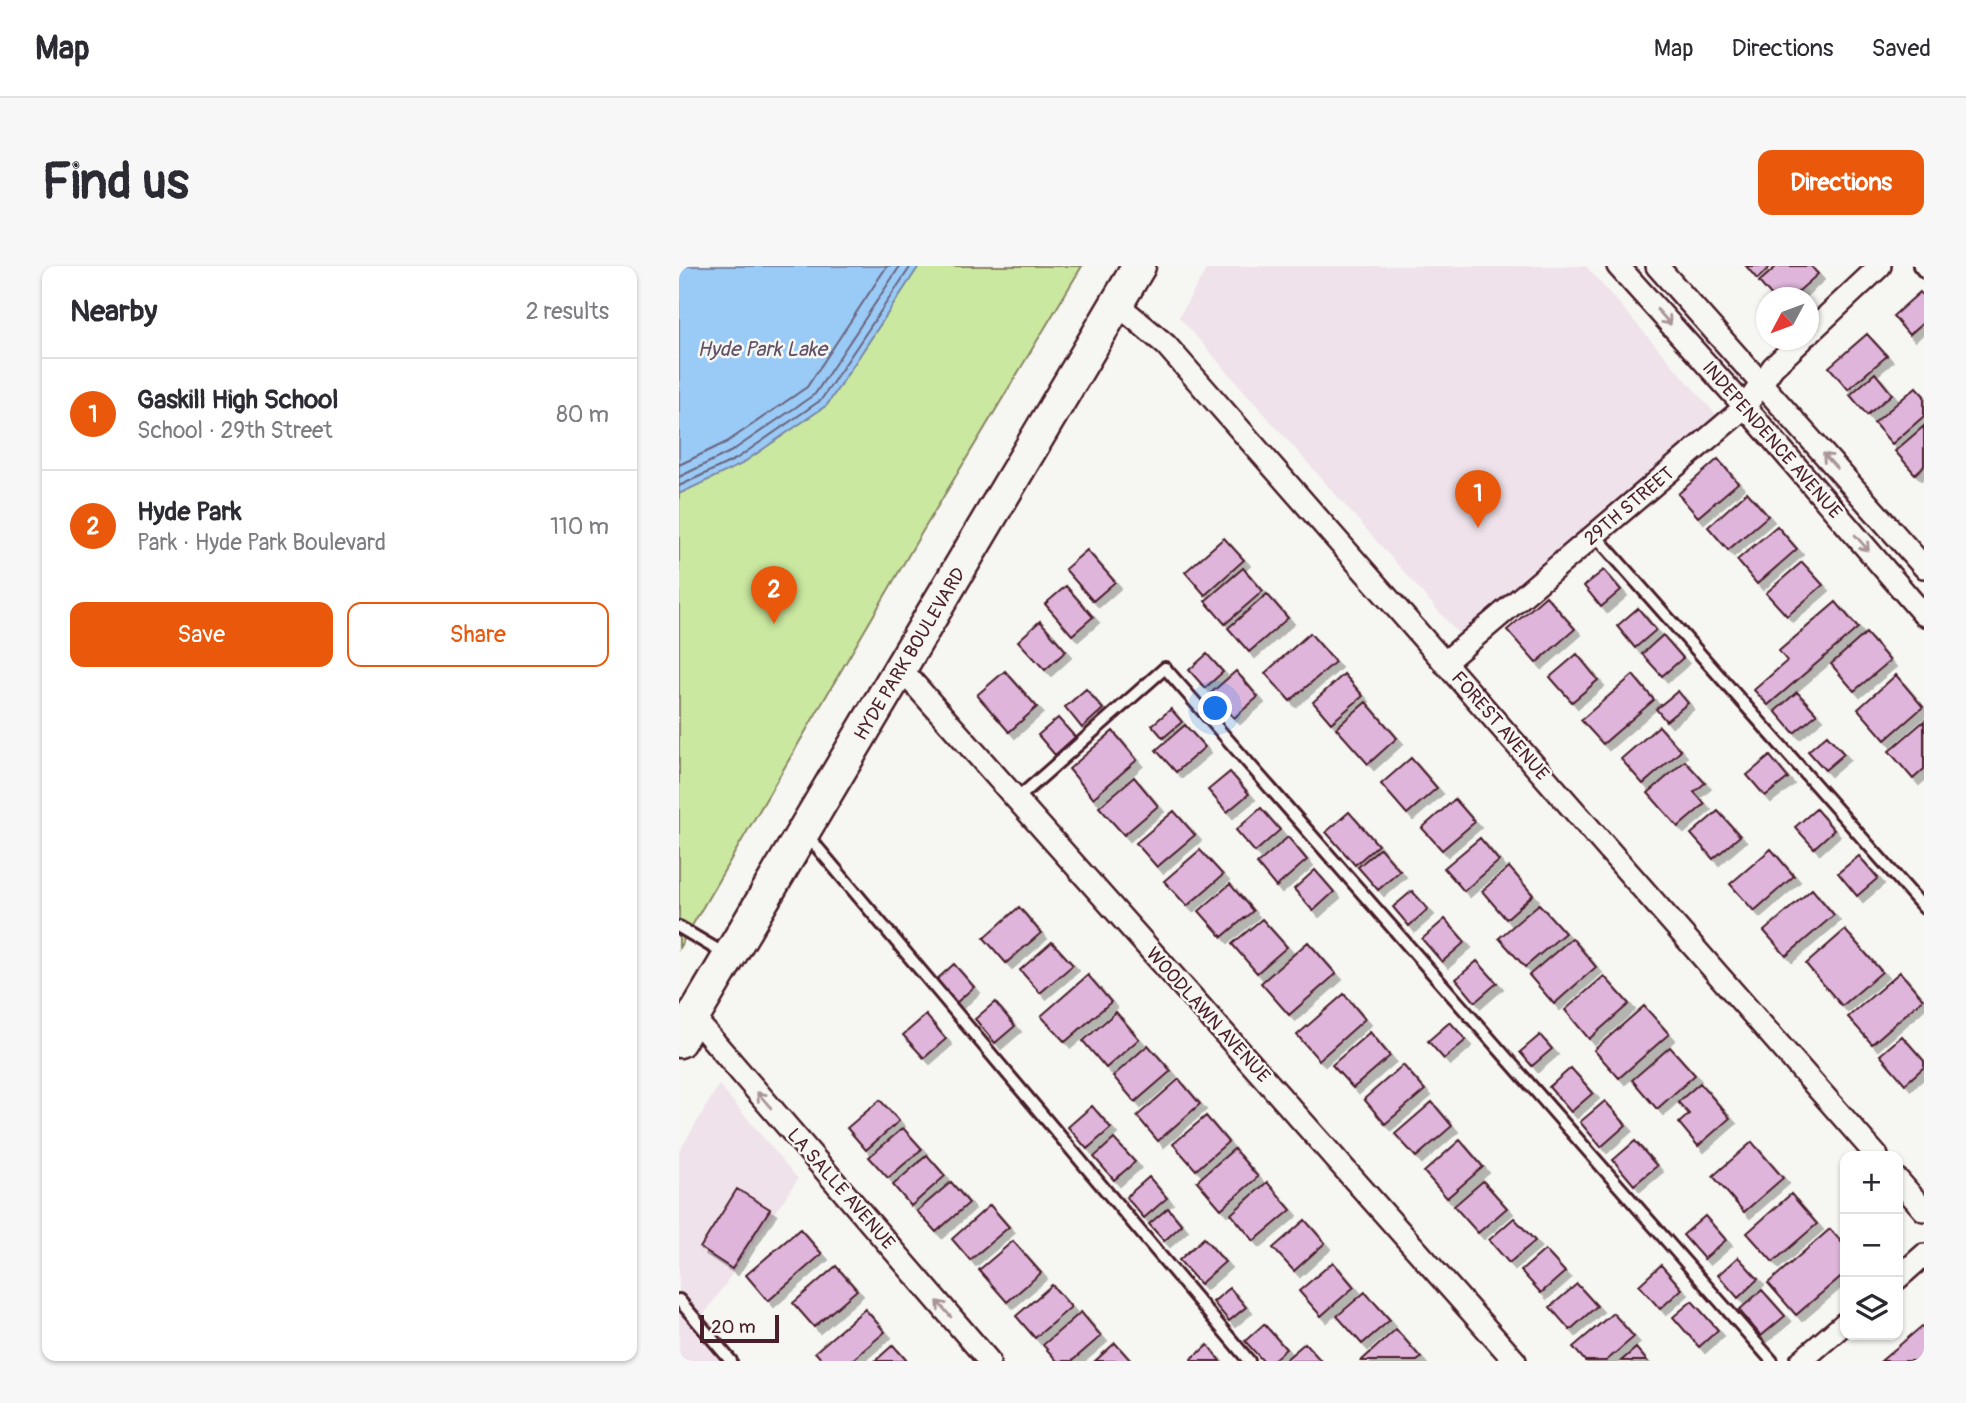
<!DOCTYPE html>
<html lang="en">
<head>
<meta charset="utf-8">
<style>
  :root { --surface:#fff; --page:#f7f7f7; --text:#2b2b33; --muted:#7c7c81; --line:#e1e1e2; --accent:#ea580c }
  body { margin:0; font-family:Pangolin,sans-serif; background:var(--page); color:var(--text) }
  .controls { position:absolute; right:21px; bottom:21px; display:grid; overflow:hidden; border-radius:14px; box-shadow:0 2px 5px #0004 }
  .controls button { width:63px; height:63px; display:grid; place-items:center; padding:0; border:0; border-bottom:2px solid var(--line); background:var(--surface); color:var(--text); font:35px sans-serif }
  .compass { position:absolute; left:1077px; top:21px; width:63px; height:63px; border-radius:50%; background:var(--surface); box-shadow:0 2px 5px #0004; rotate:229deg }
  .scale { position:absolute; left:21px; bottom:18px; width:79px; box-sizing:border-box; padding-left:7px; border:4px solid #4a1f2b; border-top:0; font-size:19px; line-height:24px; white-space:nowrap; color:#4a1f2b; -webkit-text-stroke:5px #f6f6f2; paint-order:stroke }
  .you { position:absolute; left:537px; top:443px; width:24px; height:24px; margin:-18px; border:5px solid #fff; border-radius:50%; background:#1a73e8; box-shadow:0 0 0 10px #1a73e833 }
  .badge { display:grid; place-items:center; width:46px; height:46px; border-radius:50%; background:var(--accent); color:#fff; font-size:23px; font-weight:700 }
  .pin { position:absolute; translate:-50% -58px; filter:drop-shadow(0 2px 4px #0008) }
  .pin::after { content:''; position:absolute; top:37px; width:24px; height:21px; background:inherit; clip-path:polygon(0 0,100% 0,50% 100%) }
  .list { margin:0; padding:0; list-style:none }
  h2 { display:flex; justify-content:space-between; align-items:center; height:91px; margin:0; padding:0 28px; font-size:30px }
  h2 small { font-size:23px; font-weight:400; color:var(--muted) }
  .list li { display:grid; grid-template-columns:46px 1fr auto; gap:21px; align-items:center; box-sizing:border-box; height:112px; padding:0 28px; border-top:2px solid var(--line) }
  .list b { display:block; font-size:26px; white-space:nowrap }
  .list p { margin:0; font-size:23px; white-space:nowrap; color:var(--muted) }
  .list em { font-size:23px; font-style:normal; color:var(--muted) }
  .actions { display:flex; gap:14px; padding:21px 28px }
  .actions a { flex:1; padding:16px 0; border:2px solid var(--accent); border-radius:14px; text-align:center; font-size:24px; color:var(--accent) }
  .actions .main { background:var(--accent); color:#fff }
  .icon { flex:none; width:38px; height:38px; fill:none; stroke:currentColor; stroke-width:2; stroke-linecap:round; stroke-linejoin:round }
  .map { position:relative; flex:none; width:1245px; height:1095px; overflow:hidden; border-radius:14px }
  header { display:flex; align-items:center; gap:42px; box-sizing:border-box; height:98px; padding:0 35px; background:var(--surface); border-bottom:2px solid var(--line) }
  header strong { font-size:33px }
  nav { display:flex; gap:38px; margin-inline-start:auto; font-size:24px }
  .intro { display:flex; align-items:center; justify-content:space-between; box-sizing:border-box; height:168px; padding:0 42px }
  h1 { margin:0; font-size:49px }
  .button { padding:18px 32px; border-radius:14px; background:var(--accent); color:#fff; font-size:24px; font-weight:700 }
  main { display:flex; gap:42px; padding:0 42px }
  aside { flex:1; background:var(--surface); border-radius:14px; box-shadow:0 2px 5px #0004 }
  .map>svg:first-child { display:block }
  .built { fill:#efe2eb }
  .green { fill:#cae89f; stroke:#8a8465; stroke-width:2 }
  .water { fill:#9acaf6; stroke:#7a86a5; stroke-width:2 }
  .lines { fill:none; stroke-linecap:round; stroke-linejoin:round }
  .shore { stroke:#6a637c; stroke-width:2 }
  .building { fill:#dfb5db; stroke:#4a1f2b; stroke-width:2; filter:url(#shadow) }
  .service-casing { stroke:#4a1f2b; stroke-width:16 }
  .minor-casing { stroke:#4a1f2b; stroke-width:26 }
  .secondary-casing { stroke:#4a1f2b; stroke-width:37 }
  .service { stroke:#f6f6f2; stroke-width:10 }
  .minor { stroke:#f6f6f2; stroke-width:21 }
  .secondary { stroke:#f6f6f2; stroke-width:32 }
  .oneway { stroke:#a99598 }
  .labels { text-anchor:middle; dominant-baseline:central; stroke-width:5; stroke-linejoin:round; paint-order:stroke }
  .street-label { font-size:19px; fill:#4a1f2b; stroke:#f6f6f2 }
  .water-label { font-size:21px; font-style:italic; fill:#625268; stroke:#f6f6f2 }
</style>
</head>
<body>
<header>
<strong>Map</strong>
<nav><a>Map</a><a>Directions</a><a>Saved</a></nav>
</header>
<div class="intro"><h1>Find us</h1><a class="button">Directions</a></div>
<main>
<aside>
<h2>Nearby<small>2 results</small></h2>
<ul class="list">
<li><span class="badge">1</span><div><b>Gaskill High School</b><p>School · 29th Street</p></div><em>80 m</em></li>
<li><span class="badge">2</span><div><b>Hyde Park</b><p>Park · Hyde Park Boulevard</p></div><em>110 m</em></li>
</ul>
<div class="actions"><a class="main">Save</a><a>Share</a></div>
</aside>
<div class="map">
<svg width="1245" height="1095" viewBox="0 0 1245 1095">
  <defs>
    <filter id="shadow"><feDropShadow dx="6" dy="6" stdDeviation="0" flood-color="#0004"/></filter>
  </defs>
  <rect width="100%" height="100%" fill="#f6f6f2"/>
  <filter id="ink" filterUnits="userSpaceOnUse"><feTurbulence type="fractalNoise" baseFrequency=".0143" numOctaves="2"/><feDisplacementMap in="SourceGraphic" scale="14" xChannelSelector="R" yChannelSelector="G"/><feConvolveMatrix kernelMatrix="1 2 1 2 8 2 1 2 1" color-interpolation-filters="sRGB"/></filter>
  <g filter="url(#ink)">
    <path class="built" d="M529 0H907L1039 151 784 373 500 51Z
      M40 819 119 913 15 1063 41 1095H0V886Z"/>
    <path class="green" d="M0 0H403L239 273 0 682Z"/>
    <path class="water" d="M0 0H240L148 139 61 199 0 228Z"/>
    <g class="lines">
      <path class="shore" d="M0 199 48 176 128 121 208 0
        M0 211 53 185 136 128 221 0
        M0 220 57 193 142 134 232 0"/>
    </g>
    <path class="building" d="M1067 0H1092L1078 13Z
      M1098 0H1132L1139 8 1112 32H1094L1080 16Z
      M1241 26 1245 31V56L1230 69 1214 50Z
      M1188 68 1208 90 1169 123 1150 101Z
      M1196 107 1213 128 1188 149 1171 129Z
      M1237 121 1245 130V150L1213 178 1195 157Z
      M1245 160V200L1236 208 1216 185Z
      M1039 193 1059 217 1019 251 999 228Z
      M1068 226 1089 250 1049 284 1029 261Z
      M1098 260 1118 283 1078 318 1058 294Z
      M545 272 565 294 526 329 506 306Z
      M408 284 436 316 414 335 386 303Z
      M1123 296 1144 319 1108 350 1087 327Z
      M564 302 584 325 546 358 526 335Z
      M925 304 942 324 922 341 905 320Z
      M387 320 414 351 393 369 366 338Z
      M588 328 609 352 570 386 549 362Z
      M867 330 896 363 857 397 828 364Z
      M1157 336 1179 362 1089 439 1075 424 1108 395 1100 385Z
      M959 342 977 364 956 382 938 360Z
      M361 355 387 385 366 404 339 375Z
      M631 367 656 396 611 435 586 407Z
      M1187 367 1211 395 1175 425 1152 398Z
      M984 369 1004 392 983 410 963 388Z
      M528 388 544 406 526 422 510 404Z
      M898 388 919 414 893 436 871 411Z
      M326 405 358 441 330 466 298 429Z
      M557 405 579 431 555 452 533 426Z
      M665 408 684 430 652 457 634 436Z
      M954 409 975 434 924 478 902 454Z
      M1217 409 1244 441 1206 474 1179 443Z
      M407 423 424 443 403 462 386 441Z
      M999 425 1009 437 987 455 977 443Z
      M1118 426 1138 448 1115 467 1096 445Z
      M687 436 718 472 689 498 657 462Z
      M492 443 503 456 484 472 473 459Z
      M379 452 396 471 376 489 359 469Z
      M1245 455V503L1234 513 1210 485Z
      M506 459 526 481 497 506 477 484Z
      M980 460 1002 485 964 518 942 493Z
      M434 465 458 494 414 532 390 503Z
      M1148 469 1165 488 1146 504 1129 485Z
      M1091 490 1109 512 1086 530 1068 509Z
      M732 492 758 522 728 548 702 518Z
      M1006 495 1026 517 1015 526 1026 538 999 561 969 527Z
      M551 506 570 528 548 546 529 524Z
      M455 511 479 540 445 569 420 541Z
      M776 533 796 556 763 584 743 562Z
      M582 542 601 564 576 586 557 564Z
      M1137 543 1155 564 1135 582 1116 561Z
      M495 545 516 569 478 601 457 577Z
      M1039 545 1061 570 1034 593 1012 568Z
      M670 546 699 579 676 599 647 566Z
      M609 571 628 594 597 621 578 598Z
      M801 572 820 595 785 625 765 602Z
      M701 582 721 605 699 624 679 601Z
      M1092 583 1115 610 1075 645 1051 618Z
      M521 584 544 609 508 640 485 615Z
      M1180 590 1199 612 1178 630 1159 607Z
      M830 601 854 629 827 653 803 625Z
      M636 604 655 626 634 645 615 623Z
      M551 618 574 645 543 671 520 645Z
      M1133 623 1155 649 1107 690 1085 665Z
      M733 625 749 643 730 660 714 641Z
      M860 638 886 667 846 701 820 672Z
      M340 641 362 667 327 697 305 672Z
      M583 653 608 681 578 707 553 678Z
      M766 653 786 676 763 696 743 673Z
      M1166 664 1203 706 1163 740 1127 698Z
      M893 672 917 701 875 738 850 709Z
      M373 676 394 699 361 727 341 704Z
      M629 676 657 708 610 749 582 717Z
      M798 695 818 717 796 736 777 713Z
      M275 698 295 721 277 737 257 714Z
      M1221 706 1244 733 1193 778 1169 751Z
      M409 709 432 736 386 776 362 750Z
      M925 710 950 738 910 773 886 744Z
      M665 728 686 753 640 794 618 769Z
      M316 736 336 760 316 777 296 753Z
      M965 740 990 768 940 812 915 784Z
      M437 746 460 773 427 802 404 775Z
      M247 749 267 773 245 792 224 769Z
      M771 756 787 774 765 793 749 775Z
      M691 766 711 790 674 822 653 799Z
      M861 769 873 783 853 800 841 786Z
      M1223 770 1245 795V801L1226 818 1201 789Z
      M469 779 492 805 456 836 434 810Z
      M991 781 1016 809 978 843 953 814Z
      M724 799 746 824 706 858 685 833Z
      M892 802 914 827 892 846 870 821Z
      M500 813 521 838 479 875 458 850Z
      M1021 817 1051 852 1019 880 1000 857 1010 848 999 836Z
      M201 834 220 855 187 884 168 862Z
      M926 835 947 859 922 881 901 856Z
      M753 836 773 860 737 891 716 868Z
      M413 840 432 862 408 883 389 861Z
      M527 850 549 876 517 904 494 878Z
      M224 862 243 883 209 912 190 891Z
      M435 873 456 896 435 914 415 891Z
      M781 874 804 901 768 932 745 906Z
      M956 875 978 900 955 919 934 894Z
      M1073 876 1104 912 1065 946 1034 910Z
      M555 883 579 911 542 943 518 915Z
      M248 889 266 910 232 940 214 919Z
      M470 911 488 932 465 952 447 931Z
      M804 915 828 942 799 967 775 940Z
      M272 916 290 937 257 966 238 945Z
      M588 916 612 944 575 975 552 948Z
      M58 923 91 943 53 1003 21 982Z
      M1112 928 1138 958 1094 996 1068 967Z
      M311 939 330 961 291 994 273 973Z
      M489 942 503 959 485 975 470 958Z
      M1026 950 1047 974 1025 993 1004 969Z
      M835 952 856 975 830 997 810 974Z
      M626 954 646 977 615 1005 594 982Z
      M121 963 143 988 89 1035 67 1009Z
      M1151 963 1166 980V1007L1117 1049 1089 1017Z
      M525 972 546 996 521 1018 500 994Z
      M334 975 362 1007 328 1036 300 1004Z
      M866 984 886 1006 862 1027 842 1005Z
      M1059 991 1079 1013 1059 1032 1039 1009Z
      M654 996 675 1021 642 1050 620 1025Z
      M982 999 1003 1023 981 1043 960 1019Z
      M157 1000 178 1024 135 1061 114 1037Z
      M898 1018 918 1040 891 1064 871 1041Z
      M373 1019 392 1041 356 1072 337 1050Z
      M551 1022 567 1041 550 1055 534 1036Z
      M1083 1024 1106 1050 1082 1070 1060 1044Z
      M686 1026 711 1054 683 1078 658 1050Z
      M1013 1035 1039 1064 1020 1081 994 1051Z
      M186 1043 206 1066 172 1095H144L136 1086Z
      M402 1046 422 1070 393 1095H378L364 1079Z
      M934 1047 955 1071 927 1095H906L894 1081Z
      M585 1058 607 1083 593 1095H584L566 1075Z
      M1243 1060 1245 1062V1095H1202Z
      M717 1063 742 1092 738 1095H682Z
      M436 1077 452 1095H416Z
      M626 1077 642 1095H605Z
      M214 1079 228 1095H196Z
      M529 1079 541 1095H513L512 1093Z
      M957 1082 968 1095H942Z"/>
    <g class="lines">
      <g class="service-casing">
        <path id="service" d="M1240 0 1245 6
          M916 269 1245 642
          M338 533 486 402 1093 1095
          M127 568 570 1095
          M0 661 49 690
          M0 1034 52 1095"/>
      </g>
      <g class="minor-casing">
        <path id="minor" d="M939 0 1066 141 1245 349
          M978 0 1245 301
          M437 37 487 79 1198 890
          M1129 68 1201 0
          M765 397 1066 141 1094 101 1123 74
          M222 403 836 1095
          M14 751 310 1095
          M1219 914 1245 944
          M1219 1012 1245 989
          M1122 1095 1166 1057"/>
      </g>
      <g class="secondary-casing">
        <path id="secondary" d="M0 775 460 0"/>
      </g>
      <use href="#service" class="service"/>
      <use href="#minor" class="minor"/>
      <use href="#secondary" class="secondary"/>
    </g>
    <defs><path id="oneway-shaft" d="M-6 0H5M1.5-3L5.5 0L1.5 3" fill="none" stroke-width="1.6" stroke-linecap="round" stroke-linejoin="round" transform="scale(1.75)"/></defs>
    <g class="oneway">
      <use href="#oneway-shaft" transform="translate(985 51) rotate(48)"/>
      <use href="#oneway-shaft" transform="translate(1151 195) rotate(-132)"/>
      <use href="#oneway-shaft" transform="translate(1183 277) rotate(49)"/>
      <use href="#oneway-shaft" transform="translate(85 834) rotate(-131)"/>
      <use href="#oneway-shaft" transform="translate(265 1043) rotate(-131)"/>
    </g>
  </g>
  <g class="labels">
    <g class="street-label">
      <text transform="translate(1093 174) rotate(49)">INDEPENDENCE AVENUE</text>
      <text transform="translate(950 240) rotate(-40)">29TH STREET</text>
      <text transform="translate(231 388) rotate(-59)">HYDE PARK BOULEVARD</text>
      <text transform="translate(821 460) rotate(49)">FOREST AVENUE</text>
      <text transform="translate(529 749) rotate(48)">WOODLAWN AVENUE</text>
      <text transform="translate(162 923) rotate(49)">LA SALLE AVENUE</text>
    </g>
    <g class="water-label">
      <text x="83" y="83">Hyde Park Lake</text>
    </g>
  </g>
</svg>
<div class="controls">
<button>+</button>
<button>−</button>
<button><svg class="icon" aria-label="layers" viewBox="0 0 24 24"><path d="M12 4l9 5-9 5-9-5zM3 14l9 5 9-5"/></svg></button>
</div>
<svg class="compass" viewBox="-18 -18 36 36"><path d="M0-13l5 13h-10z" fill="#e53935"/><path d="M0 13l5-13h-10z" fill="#7c7c81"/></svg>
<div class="scale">20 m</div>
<div class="you"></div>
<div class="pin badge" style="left:799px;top:262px">1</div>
<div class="pin badge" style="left:95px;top:358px">2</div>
</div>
</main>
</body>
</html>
